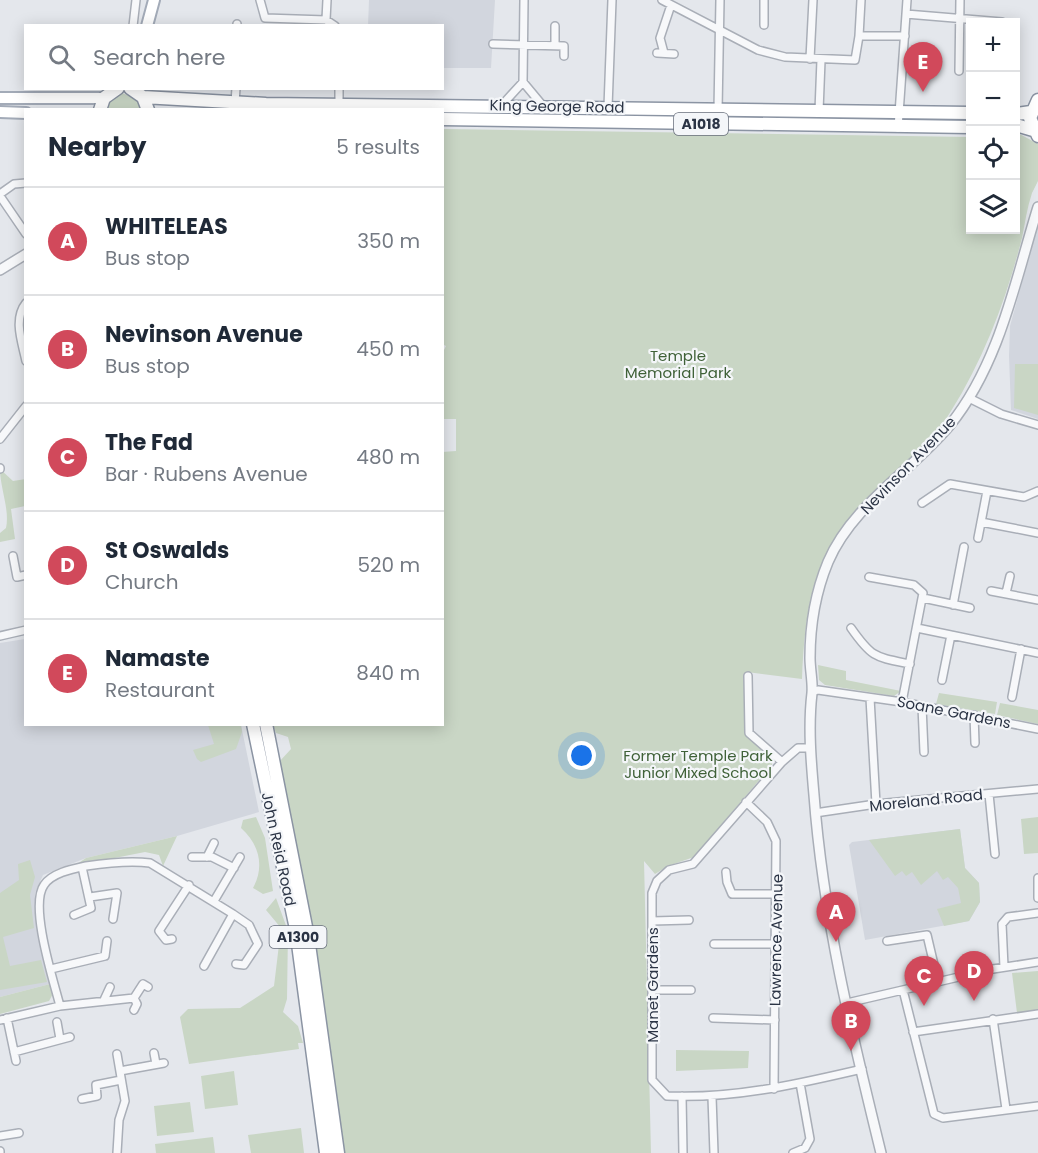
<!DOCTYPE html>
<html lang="en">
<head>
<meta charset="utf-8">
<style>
  :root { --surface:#fff; --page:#f6f6f7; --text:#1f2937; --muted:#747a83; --line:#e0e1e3; --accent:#d1495b }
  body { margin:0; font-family:Poppins,sans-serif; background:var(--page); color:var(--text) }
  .controls { position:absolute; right:18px; top:18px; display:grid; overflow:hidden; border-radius:0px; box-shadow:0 3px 15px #0003 }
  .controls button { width:54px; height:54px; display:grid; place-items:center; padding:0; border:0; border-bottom:2px solid var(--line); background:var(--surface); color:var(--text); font:30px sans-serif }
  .you { position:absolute; left:582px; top:756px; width:21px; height:21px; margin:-15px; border:4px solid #fff; border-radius:50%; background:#1a73e8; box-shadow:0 0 0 9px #1a73e833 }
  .badge { display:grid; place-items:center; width:39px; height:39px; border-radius:50%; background:var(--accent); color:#fff; font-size:20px; font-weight:700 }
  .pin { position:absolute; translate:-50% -50px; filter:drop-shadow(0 2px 3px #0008) }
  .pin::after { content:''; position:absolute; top:32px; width:21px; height:18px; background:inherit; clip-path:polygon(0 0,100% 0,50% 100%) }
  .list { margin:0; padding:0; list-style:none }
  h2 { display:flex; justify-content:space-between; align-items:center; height:78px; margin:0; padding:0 24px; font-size:26px }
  h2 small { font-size:20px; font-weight:400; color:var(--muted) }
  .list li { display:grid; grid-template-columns:39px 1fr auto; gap:18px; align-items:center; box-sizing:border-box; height:108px; padding:0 24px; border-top:2px solid var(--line) }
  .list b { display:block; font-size:22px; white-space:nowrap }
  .list p { margin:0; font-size:20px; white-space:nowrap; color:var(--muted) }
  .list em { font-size:20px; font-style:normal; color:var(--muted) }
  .icon { flex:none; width:33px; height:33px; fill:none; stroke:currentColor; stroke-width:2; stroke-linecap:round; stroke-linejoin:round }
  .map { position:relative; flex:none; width:1038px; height:1153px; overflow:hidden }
  .search { position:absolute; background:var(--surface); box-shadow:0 3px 15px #0003; left:24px; top:24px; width:420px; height:66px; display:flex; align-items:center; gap:15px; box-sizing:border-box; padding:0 21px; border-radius:0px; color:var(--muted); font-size:22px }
  .panel { position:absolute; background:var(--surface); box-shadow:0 3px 15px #0003; left:24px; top:108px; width:420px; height:618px; border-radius:0px }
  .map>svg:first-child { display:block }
  .built { fill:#d2d6de }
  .green { fill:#c9d6c5 }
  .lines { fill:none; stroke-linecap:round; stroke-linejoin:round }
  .minor-casing { stroke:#a9aeb7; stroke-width:10 }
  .tertiary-casing { stroke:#a9aeb7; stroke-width:12 }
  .primary-casing { stroke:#a3abb8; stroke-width:14 }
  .trunk-casing { stroke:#8b94a3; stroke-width:15 }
  .minor { stroke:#f7f8fa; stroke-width:7 }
  .tertiary { stroke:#f7f8fa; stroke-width:9 }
  .primary { stroke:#fff; stroke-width:10 }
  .trunk { stroke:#fff; stroke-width:12 }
  .labels { text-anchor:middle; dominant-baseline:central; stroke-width:4.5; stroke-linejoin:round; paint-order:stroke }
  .shield { fill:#f4f6f9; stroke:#676e7b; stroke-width:1.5 }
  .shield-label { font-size:14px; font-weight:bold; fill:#2b3445 }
  .street-label { font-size:15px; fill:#2b3445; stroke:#f4f6f9 }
  .park-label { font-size:15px; fill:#3f6138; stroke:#f4f6f9 }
</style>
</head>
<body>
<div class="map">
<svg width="1038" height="1153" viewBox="0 0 1038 1153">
  <rect width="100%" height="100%" fill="#e4e7ec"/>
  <path class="built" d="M369 0H495L491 68H443L442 26H368Z
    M1038 225V419L1011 410 1009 356 1010 326Z
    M25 639 26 724 241 725 259 812 177 836 86 858 43 875 35 893 36 921 50 984 0 997V643Z
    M960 829 965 868 979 883 980 902 969 921 865 940 849 845 852 842Z"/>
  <path class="green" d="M122 93 139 100 142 110H105L107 102Z
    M443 129 970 137V230H1016V132L1038 144V181L1032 193C1027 208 1025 223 1022 238 1007 297 984 359 951 411 929 447 893 473 863 503 812 553 805 611 802 679L747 672C745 716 735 728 772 759V765L694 857 668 866 655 874 644 861 651 1153H341L279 762 291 749 288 737 276 733 273 725 442 724V452L456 451V419H442L443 352 446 346 442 344Z
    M1015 364H1038V415L1014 408Z
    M0 469 13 481 26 479 25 506 11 509 15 539 0 542V533L6 528C10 510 0 488 0 469Z
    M818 665 846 671V680L901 691 894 696 825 685 819 680Z
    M939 693 997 702 995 714 936 704Z
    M1000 703 1038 710V724L997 715Z
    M208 725H241L242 732 236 749 201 762 197 759 193 750 214 744Z
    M256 817 265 838 273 891 263 894 253 888C265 866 259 844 241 828L243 820Z
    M1038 817V853L1024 854 1021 819Z
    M960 829 965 868 979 883 980 902 969 921 944 926 937 909 961 903 958 888 948 877 943 880 937 871 921 885 912 872 906 876 902 871 895 876 869 840Z
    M177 836 163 866 159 855 145 852 74 866 86 858Z
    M30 860 35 877 30 895 34 928 3 937 10 966 41 960 47 982 0 990V893L19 880 18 864Z
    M276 898 288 931 287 999 283 1012 298 1026 303 1043H298L299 1049 189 1064 180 1017 188 1009 240 1008 274 986 281 928 266 910Z
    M1038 971V1010L1017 1013 1012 973Z
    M50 984 54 992 49 1001 0 1014V997Z
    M676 1050 749 1051 748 1068 676 1071Z
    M234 1071 238 1105 205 1109 201 1076Z
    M190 1102 194 1132 157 1136 154 1106Z
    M301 1128 304 1153H251L248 1135Z
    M213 1137 215 1153H156L155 1144Z"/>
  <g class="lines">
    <g class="minor-casing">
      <path id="minor" d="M260 0 265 18 326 20 335 26
        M662 0 758 50 785 57 855 60 859 36H905
        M906 14 1002 22
        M326 20 327 0
        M764 25V0
        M133 26 136 0
        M237 26V24
        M859 36 861 0
        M493 44 564 46V56
        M555 45V26
        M657 53 674 54
        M664 53 660 38 671 5
        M810 59 813 0
        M959 71 960 0
        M523 82 543 106
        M235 103 236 88
        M339 104V88
        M502 105 523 82 524 0
        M608 107 612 0
        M718 110 720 0
        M819 111 821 60
        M898 128 907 0
        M0 194 14 184 26 183
        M0 196 26 234
        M26 303C13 319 22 342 26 361
        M969 398 1001 414 1038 425
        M0 439 26 406
        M0 468V469
        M922 503 950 484 1024 497 1038 491
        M981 522 1038 533
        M978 538 987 491
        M13 556 17 577 26 575
        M869 577 914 585 923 593 902 702
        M991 591 1038 600
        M1006 593 1010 576
        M923 598 970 608
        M953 605 964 547
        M851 628C872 658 875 657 910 664
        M917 628 1038 653
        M0 636 26 630
        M748 676 749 733 782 762
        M942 680 951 635
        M812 692 818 690 902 702 1038 729
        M1012 697 1021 649
        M870 698 876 804
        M922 706 924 752
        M974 715 975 743
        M810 748H798L782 762 693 864 669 870 657 881 652 893V1080L667 1096C735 1099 797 1084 862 1069
        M989 794 995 854
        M746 802 767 822 776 841 774 1089
        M815 813 876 804 1038 789
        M192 857H212L234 868
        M207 857 214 843
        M726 872 727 882 732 894H776
        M1038 878V898
        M90 897 117 893 113 919
        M214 901 240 857
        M74 915 91 908 82 867
        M652 921 689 920
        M172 939 166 940 159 931 189 885
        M887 941 927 935 938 982
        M714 944H776
        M204 966 233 914 249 925 258 944 244 965 236 964
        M1004 967 1002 924 1008 917 1038 913
        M51 969 105 956 107 941
        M652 990H691
        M903 990 934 1114 943 1118 1038 1106
        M134 998 137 1004 134 1010
        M104 1000 110 987
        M847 1003 993 969 1038 962
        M60 1006C54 982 29 906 44 885 52 873 72 869 86 866 106 863 129 860 150 863L233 914
        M7 1018 16 1061
        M713 1018 775 1020
        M993 1019 1006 1109
        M0 1020 60 1006 134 998 143 984 148 987
        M57 1022 60 1039
        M913 1032 1038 1014
        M14 1052 70 1037
        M154 1053 156 1064
        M120 1071 164 1063
        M682 1096 683 1153
        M712 1097 714 1153
        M82 1099 97 1096 96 1085 121 1080
        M0 1136 19 1133
        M0 1151V1153
        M117 1153 119 1120 125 1101 117 1054
        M793 1153 805 1148 810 1139 800 1083"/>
    </g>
    <g class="tertiary-casing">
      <path id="tertiary" d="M0 270 26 254
        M881 1153C852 1035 823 917 814 795 811 761 808 727 812 693 813 683 810 669 810 658 810 626 816 591 828 562 853 504 911 472 950 425 1000 363 1015 281 1038 207"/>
    </g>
    <g class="primary-casing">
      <path id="primary" d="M147 26 154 0
        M0 98H104
        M0 112 26 113"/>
    </g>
    <g class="trunk-casing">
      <path id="trunk" d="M130 88 143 97 148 110
        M143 97 266 104 970 113
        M1038 100 1030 118 1038 136
        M100 110 104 98 118 88
        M1016 114 1031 112
        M442 119 970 127
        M1016 125 1033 130
        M253 724 296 929 326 1153
        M266 724 308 937 338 1153"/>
    </g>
    <use href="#minor" class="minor"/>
    <use href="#tertiary" class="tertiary"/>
    <use href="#primary" class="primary"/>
    <use href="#trunk" class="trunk"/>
  </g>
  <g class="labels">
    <g class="shield">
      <rect x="674" y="113" width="54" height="22" rx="4.5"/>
      <rect x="269.5" y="926" width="57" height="22" rx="4.5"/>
    </g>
    <g class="shield-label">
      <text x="701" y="124">A1018</text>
      <text x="298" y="937">A1300</text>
    </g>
    <g class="street-label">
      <text transform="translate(557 106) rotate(1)">King George Road</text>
      <text transform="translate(908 465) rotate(-46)">Nevinson Avenue</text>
      <text transform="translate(954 712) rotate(11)">Soane Gardens</text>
      <text transform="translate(926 800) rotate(-6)">Moreland Road</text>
      <text transform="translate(279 849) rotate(78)">John Reid Road</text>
      <text transform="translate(776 940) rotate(-89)">Lawrence Avenue</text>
      <text transform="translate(652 985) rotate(-90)">Manet Gardens</text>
    </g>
    <g class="park-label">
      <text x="678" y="355">Temple<tspan x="678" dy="17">Memorial Park</tspan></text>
      <text x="698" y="755">Former Temple Park<tspan x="698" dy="17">Junior Mixed School</tspan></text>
    </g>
  </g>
</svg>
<div class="controls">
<button>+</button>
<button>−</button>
<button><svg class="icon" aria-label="locate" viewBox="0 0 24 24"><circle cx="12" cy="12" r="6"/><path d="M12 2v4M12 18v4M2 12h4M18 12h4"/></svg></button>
<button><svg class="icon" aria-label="layers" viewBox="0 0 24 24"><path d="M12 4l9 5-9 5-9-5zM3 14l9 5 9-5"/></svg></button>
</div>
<div class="you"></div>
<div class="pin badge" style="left:836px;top:942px">A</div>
<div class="pin badge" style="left:851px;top:1051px">B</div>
<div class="pin badge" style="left:924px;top:1006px">C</div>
<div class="pin badge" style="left:974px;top:1001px">D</div>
<div class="pin badge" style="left:923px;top:92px">E</div>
<div class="search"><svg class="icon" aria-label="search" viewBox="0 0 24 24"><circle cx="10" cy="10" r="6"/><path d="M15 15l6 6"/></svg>Search here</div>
<section class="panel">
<h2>Nearby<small>5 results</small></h2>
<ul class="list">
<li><span class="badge">A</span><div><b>WHITELEAS</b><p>Bus stop</p></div><em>350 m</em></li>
<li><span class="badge">B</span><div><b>Nevinson Avenue</b><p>Bus stop</p></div><em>450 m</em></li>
<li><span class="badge">C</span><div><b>The Fad</b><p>Bar · Rubens Avenue</p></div><em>480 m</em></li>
<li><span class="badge">D</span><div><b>St Oswalds</b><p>Church</p></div><em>520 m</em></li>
<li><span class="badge">E</span><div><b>Namaste</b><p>Restaurant</p></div><em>840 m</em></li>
</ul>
</section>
</div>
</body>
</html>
